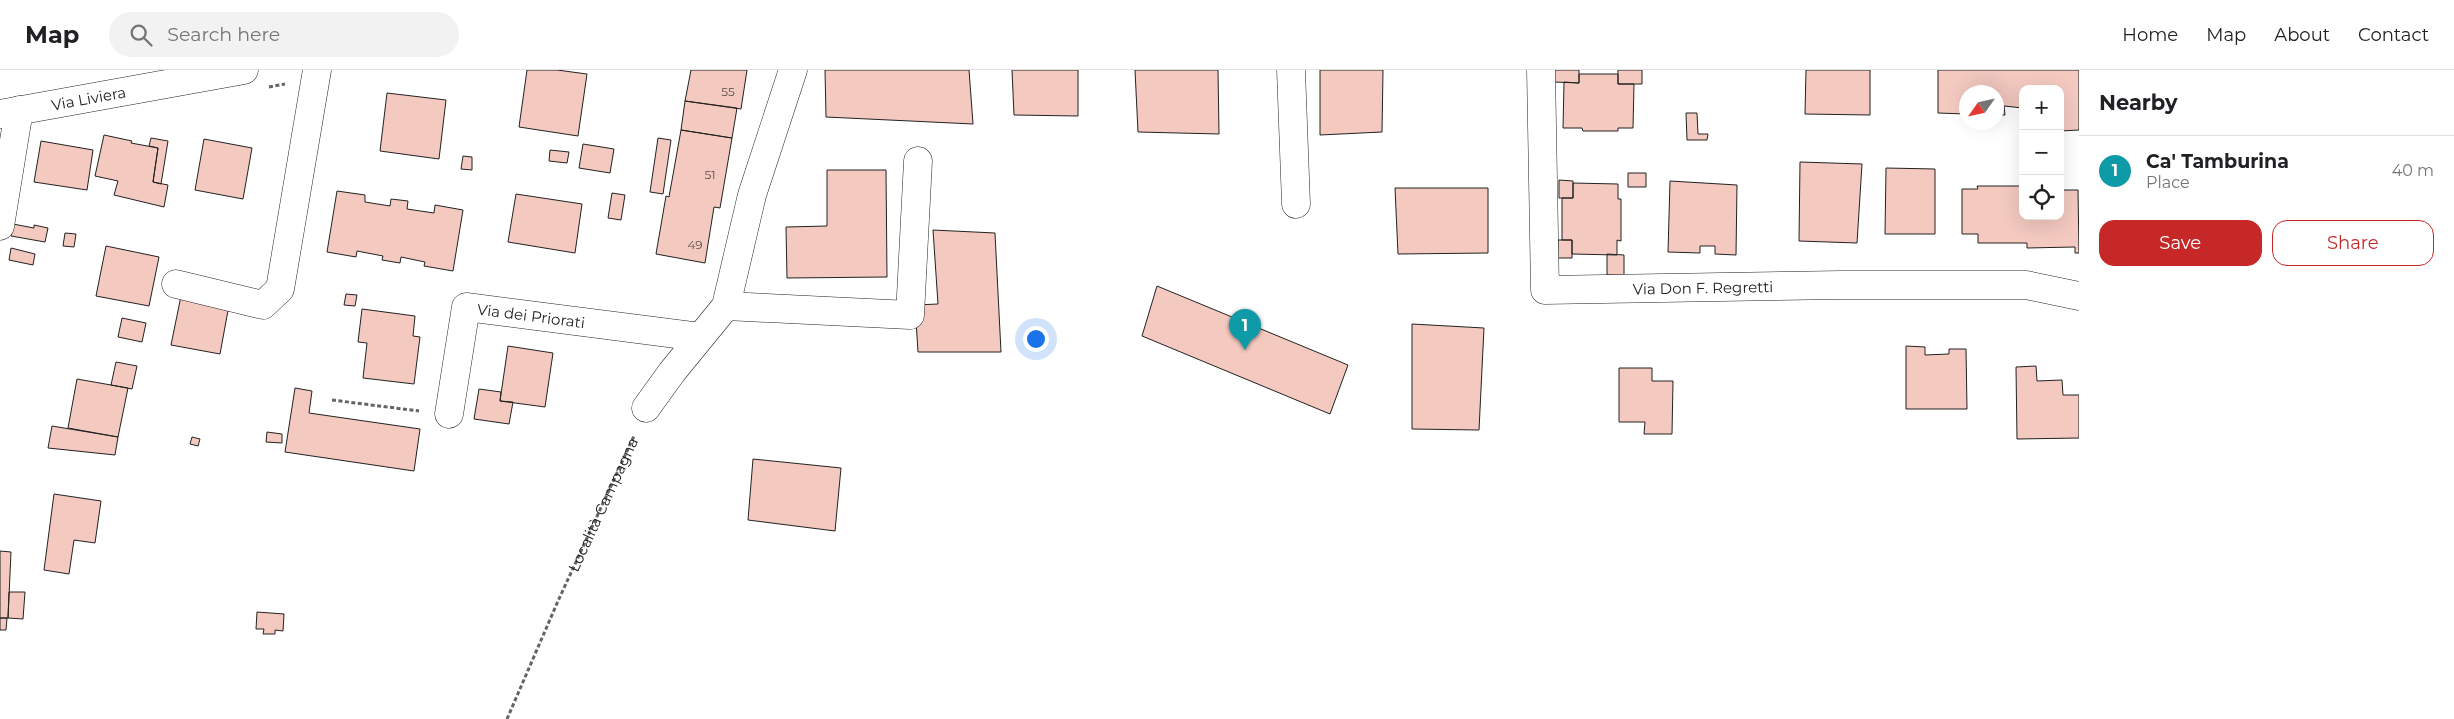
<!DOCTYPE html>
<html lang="en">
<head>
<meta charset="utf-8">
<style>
  :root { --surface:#fff; --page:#f2f2f2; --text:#202124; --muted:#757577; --line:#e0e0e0; --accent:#c62828 }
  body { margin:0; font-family:Montserrat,sans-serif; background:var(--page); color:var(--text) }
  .controls { position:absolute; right:15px; top:15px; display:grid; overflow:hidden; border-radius:10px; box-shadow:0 5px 20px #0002 }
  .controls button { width:45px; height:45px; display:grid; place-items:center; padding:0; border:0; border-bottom:1px solid var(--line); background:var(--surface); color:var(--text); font:25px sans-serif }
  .compass { position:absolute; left:1959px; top:15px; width:45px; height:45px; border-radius:50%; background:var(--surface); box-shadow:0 5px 20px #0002; rotate:236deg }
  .you { position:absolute; left:1035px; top:268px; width:18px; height:18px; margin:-12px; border:4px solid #fff; border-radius:50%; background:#1a73e8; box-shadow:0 0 0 8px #1a73e833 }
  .badge { display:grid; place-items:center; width:32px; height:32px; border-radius:50%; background:var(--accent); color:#fff; font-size:16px; font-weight:700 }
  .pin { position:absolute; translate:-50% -41px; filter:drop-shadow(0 1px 2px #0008) }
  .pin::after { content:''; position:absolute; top:26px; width:18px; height:15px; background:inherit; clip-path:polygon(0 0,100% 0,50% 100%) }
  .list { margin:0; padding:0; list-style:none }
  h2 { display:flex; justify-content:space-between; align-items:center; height:65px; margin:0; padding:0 20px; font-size:21px }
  h2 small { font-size:16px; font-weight:400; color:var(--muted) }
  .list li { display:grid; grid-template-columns:32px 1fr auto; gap:15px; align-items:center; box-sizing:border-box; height:70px; padding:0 20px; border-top:1px solid var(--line) }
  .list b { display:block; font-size:19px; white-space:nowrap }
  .list p { margin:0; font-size:16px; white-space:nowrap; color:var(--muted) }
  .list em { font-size:16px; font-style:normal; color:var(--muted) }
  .actions { display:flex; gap:10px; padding:15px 20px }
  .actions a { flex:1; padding:11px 0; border:1px solid var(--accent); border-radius:15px; text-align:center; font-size:18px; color:var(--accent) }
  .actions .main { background:var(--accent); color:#fff }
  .icon { flex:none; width:28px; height:28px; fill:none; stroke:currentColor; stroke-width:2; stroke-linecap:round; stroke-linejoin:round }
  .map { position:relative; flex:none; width:2079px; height:649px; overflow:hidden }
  header { display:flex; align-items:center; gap:30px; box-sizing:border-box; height:70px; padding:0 25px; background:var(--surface); border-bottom:1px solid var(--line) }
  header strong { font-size:24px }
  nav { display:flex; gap:28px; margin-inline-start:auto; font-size:18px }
  .search { width:350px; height:45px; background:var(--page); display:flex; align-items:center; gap:12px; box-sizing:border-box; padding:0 18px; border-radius:28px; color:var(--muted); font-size:19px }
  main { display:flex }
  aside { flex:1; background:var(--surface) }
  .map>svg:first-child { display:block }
  .building { fill:#f3c9c0; stroke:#222 }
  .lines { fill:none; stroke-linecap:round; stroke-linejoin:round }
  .minor-casing { stroke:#222; stroke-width:29 }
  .path { stroke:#646464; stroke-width:3; stroke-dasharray:4 2.5; stroke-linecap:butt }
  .minor { stroke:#fff; stroke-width:28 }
  .labels { text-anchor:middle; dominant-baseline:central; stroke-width:4; stroke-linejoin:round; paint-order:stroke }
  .number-label { font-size:12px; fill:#564c4a }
  .street-label { font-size:15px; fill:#222; stroke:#fff }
</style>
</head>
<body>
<header>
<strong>Map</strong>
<div class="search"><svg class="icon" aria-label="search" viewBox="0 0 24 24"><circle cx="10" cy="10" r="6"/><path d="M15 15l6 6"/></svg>Search here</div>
<nav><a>Home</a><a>Map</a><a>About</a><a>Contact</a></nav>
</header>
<main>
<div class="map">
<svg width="2079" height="649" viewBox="0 0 2079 649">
  <rect width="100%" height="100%" fill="#fff"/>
  <path class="building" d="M527 0H557L587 4 578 66 519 57Z
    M691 0H747L741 39 685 31Z
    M825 0H969L973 54 826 47Z
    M1012 0H1078V46L1014 45Z
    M1135 0H1218L1219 64 1138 62Z
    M1320 0H1383L1382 62 1320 65Z
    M1554 0H1579V13L1554 12Z
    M1618 0H1642V14H1618Z
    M1806 0H1870V45L1805 44Z
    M1938 0H2079V60L2060 61V19H2023V38L2004 36 2005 45H1996V22H1966V44L1938 43Z
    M1579 4H1618V14H1634L1633 58H1618V61H1583L1582 58H1563L1564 12 1579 13Z
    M387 23 446 30 439 89 380 81Z
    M685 31 737 38 732 68 681 60Z
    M1686 43H1697L1698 64H1708L1707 70H1687Z
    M681 60 732 68 720 138 714 137 705 193 656 184 666 126 669 127Z
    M104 65 132 71 131 73 158 78 153 112 168 115 164 137 114 125 118 111 95 106Z
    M151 68 168 71 161 114 153 112 158 78 149 76Z
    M658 68 671 70 663 124 650 122Z
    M204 69 252 78 243 129 195 120Z
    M41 71 93 80 87 120 34 112Z
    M583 74 614 79 610 103 579 98Z
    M550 80 569 82 567 93 549 91Z
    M463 86 472 87V100L461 99Z
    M1800 92 1862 94 1857 173 1799 171Z
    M1886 98 1935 99V164H1885Z
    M827 100H886L887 207 787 208 786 157 827 156Z
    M1628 103H1646V117H1628Z
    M1559 110 1573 111V128H1559Z
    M1670 111 1737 115 1736 185 1715 184V176H1700V183L1668 182Z
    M1573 113 1618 114V129H1621V171L1617 170V185L1572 184V170H1562V128H1573Z
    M1977 116H2023V146H2060V120H2078L2079 183H2075V177L2027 178V173H1978V164H1962V119H1978Z
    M1395 118H1488V183L1398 184Z
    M337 121 365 125V132L390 136 391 129 408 131 407 139 434 143 435 135 463 140 453 201 424 196 425 192 401 187 400 193 382 190 383 186 357 181 356 187 327 182Z
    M612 123 625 125 621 150 608 148Z
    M516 124 582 134 575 183 508 172Z
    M13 154 34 158V155L48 158 45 172 11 166Z
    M933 160 995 163 1001 282H918L915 235 938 234Z
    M65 163 76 164 74 177 63 176Z
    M1558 170H1572V188H1558Z
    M106 176 159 187 149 236 96 226Z
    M11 178 35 184 33 195 9 190Z
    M1607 184 1624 185V205H1607Z
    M1157 216 1348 295 1330 344 1142 266Z
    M346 224 357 225 355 236 344 235Z
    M181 226 229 235 220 284 171 275Z
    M362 239 415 246 413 266 420 267 414 314 363 308 367 273 358 272Z
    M122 248 146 253 142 272 118 267Z
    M1412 254 1484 258 1479 360 1412 359Z
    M508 276 553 283 545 337 500 331Z
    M1906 276 1925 277V285L1949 284V279H1966L1967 339H1906Z
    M116 292 137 296 132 319 111 315Z
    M2036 296 2037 311 2062 310 2063 325H2079V368L2017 369 2016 297Z
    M1619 298H1652V311H1673L1672 364H1644L1645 352H1619Z
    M77 309 128 318 118 367 68 358Z
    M295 318 312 321 309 343 420 359 414 401 285 382Z
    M479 319 501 322 500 331 513 332 509 354 474 349Z
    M52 356 118 367 115 385 48 378Z
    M267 362 282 364V373L266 372Z
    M192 367 200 369 198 376 190 374Z
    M753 389 841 398 835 461 748 450Z
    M54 424 101 431 95 473 74 470 69 504 44 500Z
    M0 481 11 482 8 548H0Z
    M9 522H25L23 549 8 548Z
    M257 542 284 544 283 561 275 560V564H263L264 559H256Z
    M0 548H7L6 560H0Z"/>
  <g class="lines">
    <g class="minor-casing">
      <g id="minor">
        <path d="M1291 0 1296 134"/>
        <path id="s2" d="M1541 0 1545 220 1841 215H2026L2079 226"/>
        <path id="s3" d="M0 44 244 0"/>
        <path d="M0 156 19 40"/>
        <path d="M176 214 263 235 280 219 317 0"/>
        <path d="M726 236 910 245 918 91"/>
        <path d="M646 338 672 302 726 236 752 125 793 0"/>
        <path id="s4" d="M449 344 466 237 700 267"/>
      </g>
    </g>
    <g class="path">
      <path d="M269 17 285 14"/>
      <path d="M332 330 419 341"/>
      <path id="s1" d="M507 649 558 531 634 366"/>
    </g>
    <use href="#minor" class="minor"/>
  </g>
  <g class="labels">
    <g class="number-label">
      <text x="728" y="21">55</text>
      <text x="710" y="104">51</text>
      <text x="695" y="174">49</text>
    </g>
    <g class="street-label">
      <text stroke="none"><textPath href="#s3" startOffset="90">Via Liviera</textPath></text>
      <text stroke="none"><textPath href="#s2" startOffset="378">Via Don F. Regretti</textPath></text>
      <text stroke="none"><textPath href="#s4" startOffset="174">Via dei Priorati</textPath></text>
      <text stroke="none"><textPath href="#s1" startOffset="235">Località Campagna</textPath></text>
    </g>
  </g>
</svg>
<div class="controls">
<button>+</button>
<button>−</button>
<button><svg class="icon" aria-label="locate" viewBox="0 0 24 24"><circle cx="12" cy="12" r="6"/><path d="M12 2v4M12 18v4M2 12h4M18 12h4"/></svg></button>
</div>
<svg class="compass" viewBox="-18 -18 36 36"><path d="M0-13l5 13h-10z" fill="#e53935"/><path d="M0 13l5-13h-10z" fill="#757577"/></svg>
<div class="you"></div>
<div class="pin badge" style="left:1245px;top:280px;background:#0f9aa8">1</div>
</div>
<aside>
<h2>Nearby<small></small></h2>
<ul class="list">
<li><span class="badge" style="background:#0f9aa8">1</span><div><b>Ca' Tamburina</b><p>Place</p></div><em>40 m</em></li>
</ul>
<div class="actions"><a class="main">Save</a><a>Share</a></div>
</aside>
</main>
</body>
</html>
